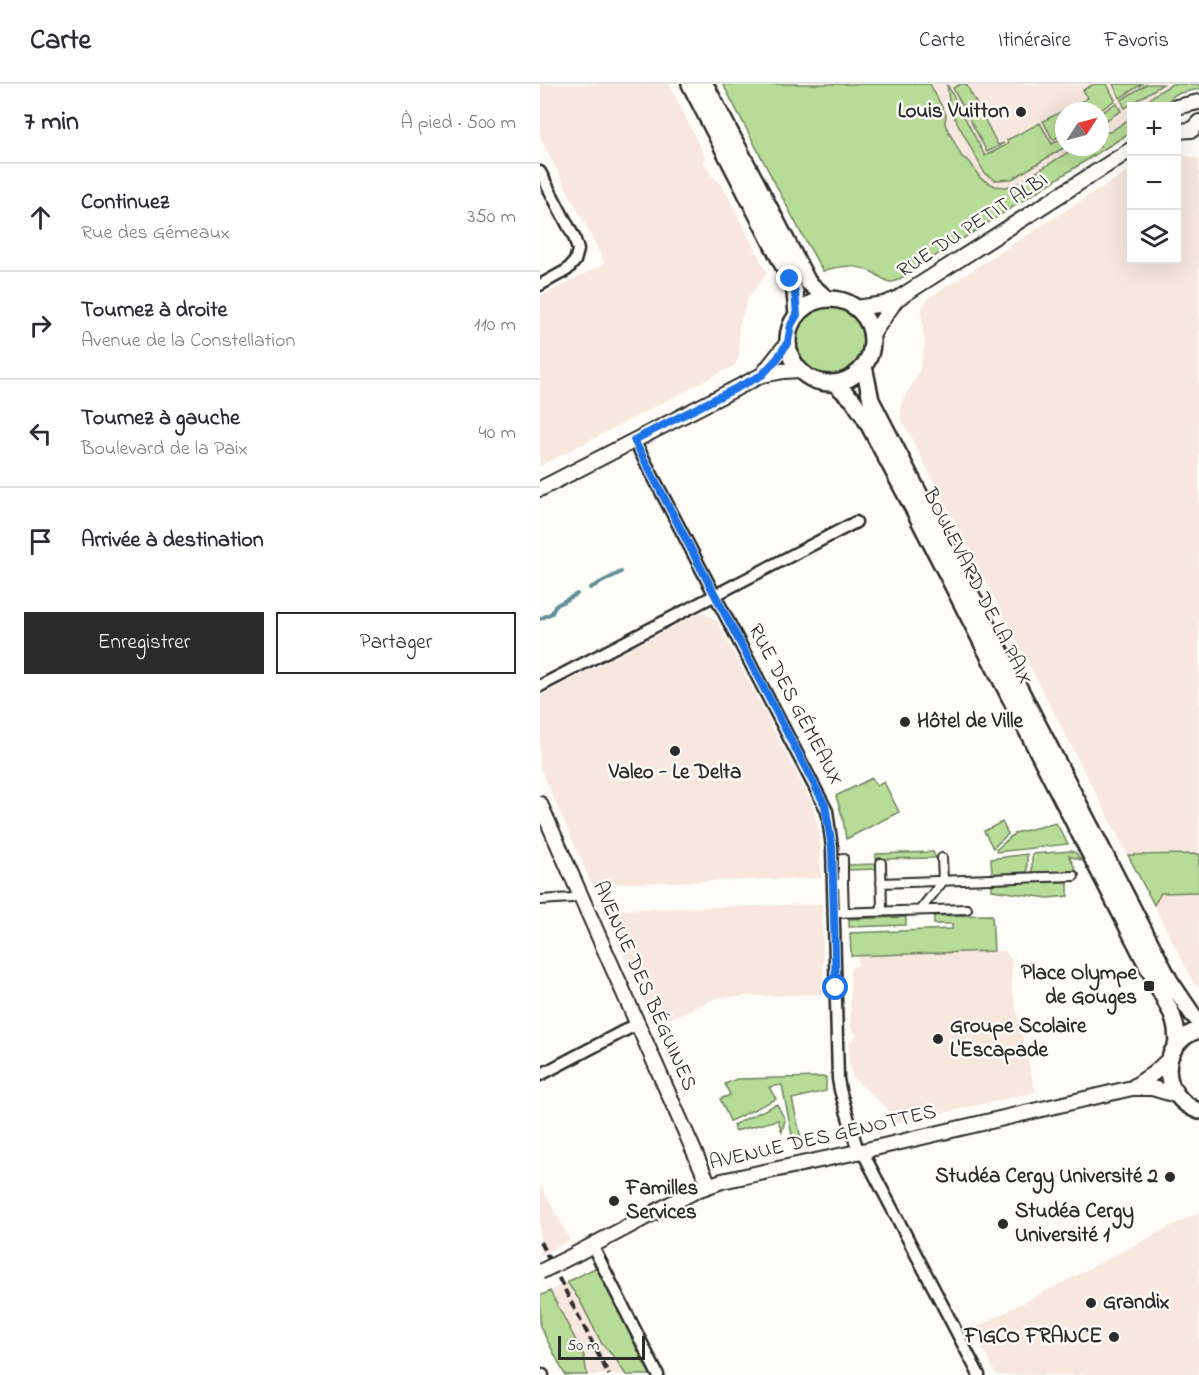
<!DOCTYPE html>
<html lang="fr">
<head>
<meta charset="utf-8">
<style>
  :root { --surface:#fff; --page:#f7f7f7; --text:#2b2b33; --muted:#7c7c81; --line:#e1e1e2; --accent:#2b2b2b }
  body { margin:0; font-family:"Indie Flower",sans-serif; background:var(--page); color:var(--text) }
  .controls { position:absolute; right:18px; top:18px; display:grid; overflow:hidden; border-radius:0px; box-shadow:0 6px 24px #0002 }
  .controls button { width:54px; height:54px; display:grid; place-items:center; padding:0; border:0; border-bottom:2px solid var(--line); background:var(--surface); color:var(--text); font:30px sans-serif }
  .compass { position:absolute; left:515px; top:18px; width:54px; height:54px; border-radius:50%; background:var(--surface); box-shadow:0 6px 24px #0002; rotate:54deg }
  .scale { position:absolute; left:18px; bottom:15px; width:87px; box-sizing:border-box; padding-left:6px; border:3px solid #2b2b2b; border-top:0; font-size:16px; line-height:21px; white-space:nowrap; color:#2b2b2b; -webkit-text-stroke:4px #fdfcf7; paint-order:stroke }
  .stop { position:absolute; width:18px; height:18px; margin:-14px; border:4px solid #1a73e8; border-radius:50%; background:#fff }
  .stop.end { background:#1a73e8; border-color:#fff; box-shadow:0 2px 6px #0008 }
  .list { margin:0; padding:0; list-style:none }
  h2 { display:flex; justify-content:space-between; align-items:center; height:78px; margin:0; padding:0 24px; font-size:26px }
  h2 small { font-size:20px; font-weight:400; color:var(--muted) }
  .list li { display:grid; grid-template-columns:39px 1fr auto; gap:18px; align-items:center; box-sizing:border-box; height:108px; padding:0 24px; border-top:2px solid var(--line) }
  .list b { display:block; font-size:22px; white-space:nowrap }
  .list p { margin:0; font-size:20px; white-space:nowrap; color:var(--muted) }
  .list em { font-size:20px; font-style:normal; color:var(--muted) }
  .actions { display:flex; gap:12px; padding:18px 24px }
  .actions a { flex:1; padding:14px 0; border:2px solid var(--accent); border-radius:0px; text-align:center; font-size:21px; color:var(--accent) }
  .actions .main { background:var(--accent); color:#fff }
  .icon { flex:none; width:33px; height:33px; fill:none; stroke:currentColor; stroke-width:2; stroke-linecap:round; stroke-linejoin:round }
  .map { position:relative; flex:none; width:659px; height:1291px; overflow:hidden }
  header { display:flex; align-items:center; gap:36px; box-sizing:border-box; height:84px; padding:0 30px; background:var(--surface); border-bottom:2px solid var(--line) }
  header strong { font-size:28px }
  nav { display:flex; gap:33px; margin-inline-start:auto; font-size:21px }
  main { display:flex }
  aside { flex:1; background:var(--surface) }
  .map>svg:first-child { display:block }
  .built { fill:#f8e7de }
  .green { fill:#b7dc97; stroke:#718461; stroke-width:1.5 }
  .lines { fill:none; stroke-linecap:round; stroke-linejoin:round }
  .stream { stroke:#608f98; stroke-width:4 }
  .pedestrian-casing { stroke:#2b2b2b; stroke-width:12 }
  .minor-casing { stroke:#2b2b2b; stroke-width:15 }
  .tertiary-casing { stroke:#2b2b2b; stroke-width:18 }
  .secondary-casing { stroke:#2b2b2b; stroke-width:20 }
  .pedestrian { stroke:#fdfcf7; stroke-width:8 }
  .minor { stroke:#fdfcf7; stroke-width:10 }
  .tertiary { stroke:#fdfcf7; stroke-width:14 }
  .secondary { stroke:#fdfcf7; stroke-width:15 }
  .rail { stroke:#2b2b2b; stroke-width:4; stroke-dasharray:9 4.5; stroke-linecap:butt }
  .tertiary-bridge-casing { stroke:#2b2b2b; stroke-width:18; stroke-linecap:butt }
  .tertiary-bridge { stroke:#fdfcf7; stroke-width:14 }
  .route { stroke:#1a73e8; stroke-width:8 }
  .poi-dot { fill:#2b2b2b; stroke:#fdfcf7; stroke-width:2 }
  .labels { text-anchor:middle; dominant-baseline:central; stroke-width:5; stroke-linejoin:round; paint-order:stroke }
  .poi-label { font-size:21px; font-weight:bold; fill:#2b2b2b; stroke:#fdfcf7; text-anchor:start }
  .street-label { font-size:21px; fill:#2b2b2b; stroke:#fdfcf7 }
</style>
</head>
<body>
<header>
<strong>Carte</strong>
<nav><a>Carte</a><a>Itinéraire</a><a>Favoris</a></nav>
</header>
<main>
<aside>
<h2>7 min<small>À pied · 500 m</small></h2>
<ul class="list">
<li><svg class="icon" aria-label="ahead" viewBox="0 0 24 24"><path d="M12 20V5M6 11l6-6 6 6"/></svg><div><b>Continuez</b><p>Rue des Gémeaux</p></div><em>350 m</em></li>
<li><svg class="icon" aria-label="right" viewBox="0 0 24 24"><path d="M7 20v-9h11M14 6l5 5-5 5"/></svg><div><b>Tournez à droite</b><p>Avenue de la Constellation</p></div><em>110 m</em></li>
<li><svg class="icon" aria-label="left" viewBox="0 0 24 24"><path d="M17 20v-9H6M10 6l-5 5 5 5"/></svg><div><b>Tournez à gauche</b><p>Boulevard de la Paix</p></div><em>40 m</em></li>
<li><svg class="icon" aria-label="arrive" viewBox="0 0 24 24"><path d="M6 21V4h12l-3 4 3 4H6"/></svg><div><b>Arrivée à destination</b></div></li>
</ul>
<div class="actions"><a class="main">Enregistrer</a><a>Partager</a></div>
</aside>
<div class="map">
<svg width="659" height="1291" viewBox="0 0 659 1291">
  <rect width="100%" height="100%" fill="#fdfcf7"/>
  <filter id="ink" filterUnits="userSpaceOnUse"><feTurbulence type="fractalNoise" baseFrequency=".0167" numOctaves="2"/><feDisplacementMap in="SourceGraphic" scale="12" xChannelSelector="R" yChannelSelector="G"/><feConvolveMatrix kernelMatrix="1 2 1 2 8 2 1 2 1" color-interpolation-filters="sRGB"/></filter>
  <g filter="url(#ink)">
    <path class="built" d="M0 0H129L166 75 163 77 171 91 182 101 227 189 208 214 199 241V272L195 281 0 382V213L65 179 0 53Z
      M189 0H638L611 22H592L591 38 560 58V27H524V63H553L364 183Z
      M637 70 656 74 659 78V770L588 771 361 334V319L378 291 385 261 381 228 387 215 591 85 592 176H636Z
      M161 528 177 537 272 719 280 752 281 794 52 800 0 683V612Z
      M659 808V903L654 900 614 821 621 809Z
      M282 820 284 910 178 913 115 941 64 826Z
      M465 867 471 875 472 906 495 1008 354 1040 347 1024 313 994 309 979V960L317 951 311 945 310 886 312 883 318 882V872Z
      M0 1100 30 1156 0 1171Z
      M659 1128V1291H456L433 1245Z
      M53 1185 107 1291H25L0 1242V1212Z"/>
    <path class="green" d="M183 0H390L406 31 405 40 422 73 430 78 440 94 455 102 466 103 478 100 536 63H560V48H570L591 34V48L364 192C361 194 356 198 351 198 346 198 339 192 334 189 317 180 302 181 283 187L261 149Z
      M407 0 445 72 468 60 467 56 500 39 512 60 524 53 525 63 472 95 455 96 445 90 410 25Z
      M421 0H426L458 61 464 59 447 68 413 4Z
      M554 0H567L575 16 559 27H545L540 18 548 14 543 6Z
      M573 0H602L580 14Z
      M607 0H623L585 24 581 16Z
      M632 0H659V5L636 10 622 22H603L614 11Z
      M538 19 542 27H524V49L513 56 503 37Z
      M576 19 581 27 560 40V30Z
      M255 257a36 36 0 1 1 72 0a36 36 0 1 1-72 0Z
      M332 694 337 702 344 698 359 728 306 755 303 735 296 712Z
      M462 738 468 750 453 764 444 747Z
      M516 739 528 760 457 768 456 766 475 749Z
      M531 767 536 769 541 776 529 772 537 788H492V770Z
      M393 768 396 774 336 775V770Z
      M487 770V788L452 790 451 775Z
      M659 770V808L621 809 614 821 588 771Z
      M336 780V785L307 786V781Z
      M452 797 528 798V812L508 814 452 806Z
      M452 831 454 867 311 872 310 849 412 845V840H394V832Z
      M366 833V841L309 843V835Z
      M286 993V1007L252 1015 261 1054 253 1056 242 1001 229 1003 236 1015 190 1037 180 1015 190 1011 185 1000 197 995Z
      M237 1020 245 1036 242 1048 238 1036 195 1047 193 1041Z
      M57 1183 114 1291H86L75 1274 62 1260 40 1217 27 1198Z
      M10 1207 44 1272 47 1291H25L0 1242V1212Z"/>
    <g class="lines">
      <path class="stream" d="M50 504 81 488
        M0 535 12 529 15 522 37 510"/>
      <g class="pedestrian-casing">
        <path id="pedestrian" d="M341 779 342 827
          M341 799 534 792
          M293 800H303V774
          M303 800 304 829
          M0 816 32 814 40 810
          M380 826 403 797 402 774
          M294 829 427 825"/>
      </g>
      <g class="minor-casing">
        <path id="minor" d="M0 88 34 153 38 166 35 177 27 186 0 201
          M94 356 287 727 292 763 298 995 300 1006 318 1067
          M0 602 316 438
          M0 991 97 940
          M322 1067 439 1291
          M52 1161 118 1291
          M0 1291H3"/>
      </g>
      <g class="tertiary-casing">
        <path id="tertiary" d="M636 23 659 18
          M636 47 652 46 659 38
          M316 224 344 220 357 215 592 65
          M332 251 356 216
          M222 291 248 258
          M0 405 222 291 243 287 260 286
          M0 720 169 1101
          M592 1004 614 989 630 974
          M36 1170 157 1106 182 1097 322 1067 592 1004H612L636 1011"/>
      </g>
      <g class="secondary-casing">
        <path id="secondary" d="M150 0 250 195 255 208 257 231
          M165 0 268 198 287 215
          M248 257a42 42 0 1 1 84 0a42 42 0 1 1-84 0Z
          M324 282 331 316 630 897 653 931 659 937
          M294 299 313 316 325 334 375 428 632 930 636 944 637 960
          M659 946C617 959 619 1013 659 1027"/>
      </g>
      <use href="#pedestrian" class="pedestrian"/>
      <use href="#minor" class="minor"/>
      <use href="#tertiary" class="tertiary"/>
      <use href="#secondary" class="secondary"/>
      <path class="rail" d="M0 1158 69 1291"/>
      <g class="tertiary-bridge-casing">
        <path id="tertiary-bridge" d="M0 1188 36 1170"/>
      </g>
      <use href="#tertiary-bridge" class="tertiary-bridge"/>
    </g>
  </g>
  <g class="lines" filter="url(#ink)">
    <path class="route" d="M250 195 255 208 257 231 251 241 248 258 237 275 222 291 94 356 285 721 292 763 296 904"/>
  </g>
  <g class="poi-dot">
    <circle cx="481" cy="28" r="6"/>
    <circle cx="365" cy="638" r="6"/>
    <circle cx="135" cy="667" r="6"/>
    <rect x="603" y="896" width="12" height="12" rx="3"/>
    <circle cx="398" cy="955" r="6"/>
    <circle cx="630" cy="1093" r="6"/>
    <circle cx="74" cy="1117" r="6"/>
    <circle cx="463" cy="1140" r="6"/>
    <circle cx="551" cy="1219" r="6"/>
    <circle cx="574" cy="1253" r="6"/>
  </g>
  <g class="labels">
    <g class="poi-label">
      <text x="469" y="28" text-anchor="end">Louis Vuitton</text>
      <text x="377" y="638">Hôtel de Ville</text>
      <text x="135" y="689" text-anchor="middle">Valeo - Le Delta</text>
      <text x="597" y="890" text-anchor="end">Place Olympe<tspan x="597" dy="24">de Gouges</tspan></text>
      <text x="410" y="943">Groupe Scolaire<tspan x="410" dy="24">L'Escapade</tspan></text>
      <text x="618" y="1093" text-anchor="end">Studéa Cergy Université 2</text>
      <text x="86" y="1105">Familles<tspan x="86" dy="24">Services</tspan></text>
      <text x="475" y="1128">Studéa Cergy<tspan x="475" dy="24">Université 1</tspan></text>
      <text x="563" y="1219">Grandix</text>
      <text x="562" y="1253" text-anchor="end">FIGCO FRANCE</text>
    </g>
    <g class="street-label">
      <text transform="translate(433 142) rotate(-33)">RUE DU PETIT ALBI</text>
      <text transform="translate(437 503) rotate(63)">BOULEVARD DE LA PAIX</text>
      <text transform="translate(255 621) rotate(62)">RUE DES GÉMEAUX</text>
      <text transform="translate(104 902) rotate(66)">AVENUE DES BÉGUINES</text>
      <text transform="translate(283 1054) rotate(-13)">AVENUE DES GENOTTES</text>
    </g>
  </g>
</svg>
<div class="controls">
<button>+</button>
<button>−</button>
<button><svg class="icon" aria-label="layers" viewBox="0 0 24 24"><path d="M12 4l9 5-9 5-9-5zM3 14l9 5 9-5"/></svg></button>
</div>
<svg class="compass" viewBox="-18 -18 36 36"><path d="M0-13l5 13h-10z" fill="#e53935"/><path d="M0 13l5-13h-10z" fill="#7c7c81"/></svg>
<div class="scale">50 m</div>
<div class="stop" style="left:296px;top:904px"></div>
<div class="stop end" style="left:250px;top:195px"></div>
</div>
</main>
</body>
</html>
